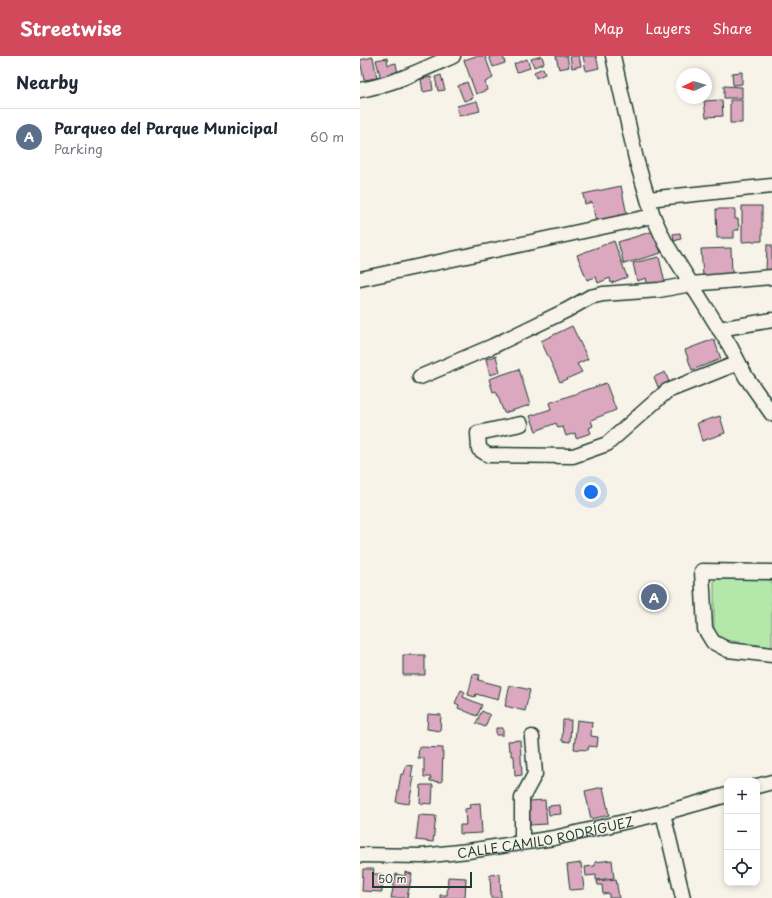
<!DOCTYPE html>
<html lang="en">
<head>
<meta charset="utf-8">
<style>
  :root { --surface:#fff; --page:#f2f2f3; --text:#1f2937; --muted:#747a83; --line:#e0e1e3; --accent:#d1495b }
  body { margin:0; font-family:"Playpen Sans",sans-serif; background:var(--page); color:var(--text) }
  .controls { position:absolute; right:12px; bottom:12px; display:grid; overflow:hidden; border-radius:8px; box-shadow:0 2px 6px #0003 }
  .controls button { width:36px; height:36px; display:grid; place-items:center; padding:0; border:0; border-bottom:1px solid var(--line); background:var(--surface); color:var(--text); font:20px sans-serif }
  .compass { position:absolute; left:316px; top:12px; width:36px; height:36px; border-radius:50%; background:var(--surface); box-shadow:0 2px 6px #0003; rotate:266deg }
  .scale { position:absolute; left:12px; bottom:10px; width:100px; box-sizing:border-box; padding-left:4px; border:2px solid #1f3d34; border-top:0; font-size:11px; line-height:14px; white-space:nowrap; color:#1f3d34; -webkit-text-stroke:3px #f7f3e8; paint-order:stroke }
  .you { position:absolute; left:231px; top:436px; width:14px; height:14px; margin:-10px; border:3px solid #fff; border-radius:50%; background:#1a73e8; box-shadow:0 0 0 6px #1a73e833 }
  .badge { display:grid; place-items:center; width:26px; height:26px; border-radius:50%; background:var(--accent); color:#fff; font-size:13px; font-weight:700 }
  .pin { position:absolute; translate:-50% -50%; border:2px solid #fff; box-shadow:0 1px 4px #0006 }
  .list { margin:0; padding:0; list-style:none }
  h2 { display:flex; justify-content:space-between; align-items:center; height:52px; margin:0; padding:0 16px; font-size:17px }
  h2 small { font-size:13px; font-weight:400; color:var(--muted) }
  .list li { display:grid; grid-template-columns:26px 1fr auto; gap:12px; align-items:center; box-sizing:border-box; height:56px; padding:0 16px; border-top:1px solid var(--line) }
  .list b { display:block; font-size:15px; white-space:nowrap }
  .list p { margin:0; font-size:13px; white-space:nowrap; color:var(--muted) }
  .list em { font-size:13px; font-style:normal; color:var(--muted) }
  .icon { flex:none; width:22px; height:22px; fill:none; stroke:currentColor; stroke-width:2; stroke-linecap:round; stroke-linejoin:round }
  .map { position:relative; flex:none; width:412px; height:842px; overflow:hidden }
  header { display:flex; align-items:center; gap:24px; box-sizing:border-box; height:56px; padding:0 20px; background:var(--accent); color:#fff }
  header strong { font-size:19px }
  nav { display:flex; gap:22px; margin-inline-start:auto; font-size:14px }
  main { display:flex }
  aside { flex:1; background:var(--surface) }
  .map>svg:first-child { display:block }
  .green { fill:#b3e8aa; stroke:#69926f }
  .building { fill:#dca8c0; stroke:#1f3d34 }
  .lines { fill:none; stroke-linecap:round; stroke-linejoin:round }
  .minor-casing { stroke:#1f3d34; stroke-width:17 }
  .minor { stroke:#f7f3e8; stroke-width:14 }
  .labels { text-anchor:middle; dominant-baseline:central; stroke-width:3; stroke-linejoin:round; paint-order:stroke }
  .street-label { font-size:13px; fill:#1f3d34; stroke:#f7f3e8 }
</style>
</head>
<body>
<header>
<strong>Streetwise</strong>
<nav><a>Map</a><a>Layers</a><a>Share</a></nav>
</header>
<main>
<aside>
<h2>Nearby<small></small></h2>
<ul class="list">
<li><span class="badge" style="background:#5c6f8a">A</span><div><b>Parqueo del Parque Municipal</b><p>Parking</p></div><em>60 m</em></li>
</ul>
</aside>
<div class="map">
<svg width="412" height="842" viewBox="0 0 412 842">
  <rect width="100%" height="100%" fill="#f7f3e8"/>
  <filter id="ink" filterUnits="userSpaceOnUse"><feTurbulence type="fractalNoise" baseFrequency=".025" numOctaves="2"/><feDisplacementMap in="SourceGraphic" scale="8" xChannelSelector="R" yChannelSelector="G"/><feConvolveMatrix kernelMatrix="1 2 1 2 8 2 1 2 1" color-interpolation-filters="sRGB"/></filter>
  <g filter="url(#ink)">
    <path class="green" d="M358 521 412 524V591L359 583 354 573V525Z"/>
    <path class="building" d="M116 0H125L133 22 125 26 127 34 116 38 104 4Z
      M129 0H143L145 7 133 11Z
      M182 0 184 7 174 11 171 3Z
      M196 0H207L209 11 199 13Z
      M210 0H219L221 10 212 12Z
      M223 0H236L239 12 226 15Z
      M13 1 17 22 4 24 0 4Z
      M27 2 28 9 36 7 38 19 21 23 16 4Z
      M167 3 170 12 157 16 154 8Z
      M183 12 185 18 176 22 174 16Z
      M382 16V28L373 29 372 17Z
      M81 19 85 34 78 35 75 21Z
      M71 21 73 34 63 36 61 23Z
      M107 26 113 42 104 45 98 30Z
      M364 30 382 31V42H364Z
      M362 44 363 60 346 61 344 45Z
      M370 44H382V67H370Z
      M117 45 120 55 99 60 97 50Z
      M261 130 267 159 236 166 232 146 225 148 223 138Z
      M382 150H402V185L382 186Z
      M356 153H375V163H378L379 174H374V182H357Z
      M294 175 301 197 264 208 258 186Z
      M320 177 321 183 314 185 313 178Z
      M254 185 267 221 251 227 250 222 238 227 236 221 227 224 217 199Z
      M407 189H412V215H406Z
      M371 192 372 218 343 220 341 193Z
      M299 201 305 227 288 231 286 222 277 225 273 207Z
      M212 270 228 303 217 308 222 316 200 326 181 285Z
      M354 283 361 303 332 314 325 294Z
      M136 300 140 316 130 319 126 303Z
      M159 313 170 349 144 357 136 335 133 336 129 323Z
      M305 316 309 326 298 331 294 321Z
      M246 327 256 354 231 364 233 370 229 372 231 377 216 382 215 377 206 380 203 371 198 372 196 367 176 375 170 360 191 353 189 347Z
      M360 360 365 377 342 385 337 367Z
      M43 599H65V619H43Z
      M113 618 120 619 118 624 141 630 138 644 116 638 115 641 108 639Z
      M150 629 170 634 165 655 145 650Z
      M101 634 105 636 103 641 122 649 117 660 98 652 99 649 95 647Z
      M122 655 130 659 125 671 116 667Z
      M68 658 81 659 80 675 67 673Z
      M203 664H211L210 686 202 685Z
      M217 664 232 666 231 680 238 681 237 691 229 690 228 694 214 693Z
      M136 672H143V679H136Z
      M160 684 162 719 155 720 154 700H151V694H149L148 685Z
      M59 691 83 692 82 726 70 725 71 721H64V702H58Z
      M46 709 53 710 51 721H54L49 748 36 746 41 718H44Z
      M61 729H73L72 748 60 747Z
      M243 731 249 759 231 763 225 735Z
      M185 744 187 768 170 769 169 745Z
      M120 747 122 777 100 778V769H106L105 753 110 752 109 748Z
      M200 749 201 758 189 759 188 750Z
      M59 759 76 760 73 786 56 784Z
      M252 804 254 822 236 824V819L226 820 225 811 235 810V806Z
      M221 807 224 833 210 834 207 809Z
      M3 813H14L13 818H22V836L2 835Z
      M45 816 52 818 47 842H31L36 818 45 820Z
      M140 818 141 842H131L130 819Z
      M88 821 106 822 105 842H80V839H87Z
      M256 823 259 842H249V837L243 838 242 829H238L237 825Z"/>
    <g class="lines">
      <g class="minor-casing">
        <g id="minor">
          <path d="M253 0 276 103 293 160 305 186 370 290 386 321 412 358"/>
          <path d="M0 34C34 28 62 14 93 0"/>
          <path d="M288 143 412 130"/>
          <path d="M0 223 293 160"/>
          <path d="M359 273 412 264"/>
          <path d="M60 321 133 290 207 254 230 241 243 238 299 234 331 228 412 221"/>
          <path d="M161 368 118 377 119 393 128 399 213 400 247 388 307 335 378 307"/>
          <path d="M412 516 342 515 345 573 353 586 368 594 412 599"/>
          <path d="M397 730 412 726"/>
          <path d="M303 757 323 842"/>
          <path d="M162 786V742L175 718 172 681"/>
          <path id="s1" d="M0 799 62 800 108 795 194 782 303 757 367 739"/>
        </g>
      </g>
      <use href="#minor" class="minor"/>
    </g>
  </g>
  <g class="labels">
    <g class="street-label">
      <text stroke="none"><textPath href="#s1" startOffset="187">CALLE CAMILO RODRÍGUEZ</textPath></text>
    </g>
  </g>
</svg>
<div class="controls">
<button>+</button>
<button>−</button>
<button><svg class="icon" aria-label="locate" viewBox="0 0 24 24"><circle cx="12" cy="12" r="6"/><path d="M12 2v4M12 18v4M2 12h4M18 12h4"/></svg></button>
</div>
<svg class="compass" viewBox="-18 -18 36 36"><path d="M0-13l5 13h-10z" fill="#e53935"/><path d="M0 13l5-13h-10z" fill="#747a83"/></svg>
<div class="scale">50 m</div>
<div class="you"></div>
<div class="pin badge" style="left:294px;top:541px;background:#5c6f8a">A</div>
</div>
</main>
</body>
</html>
